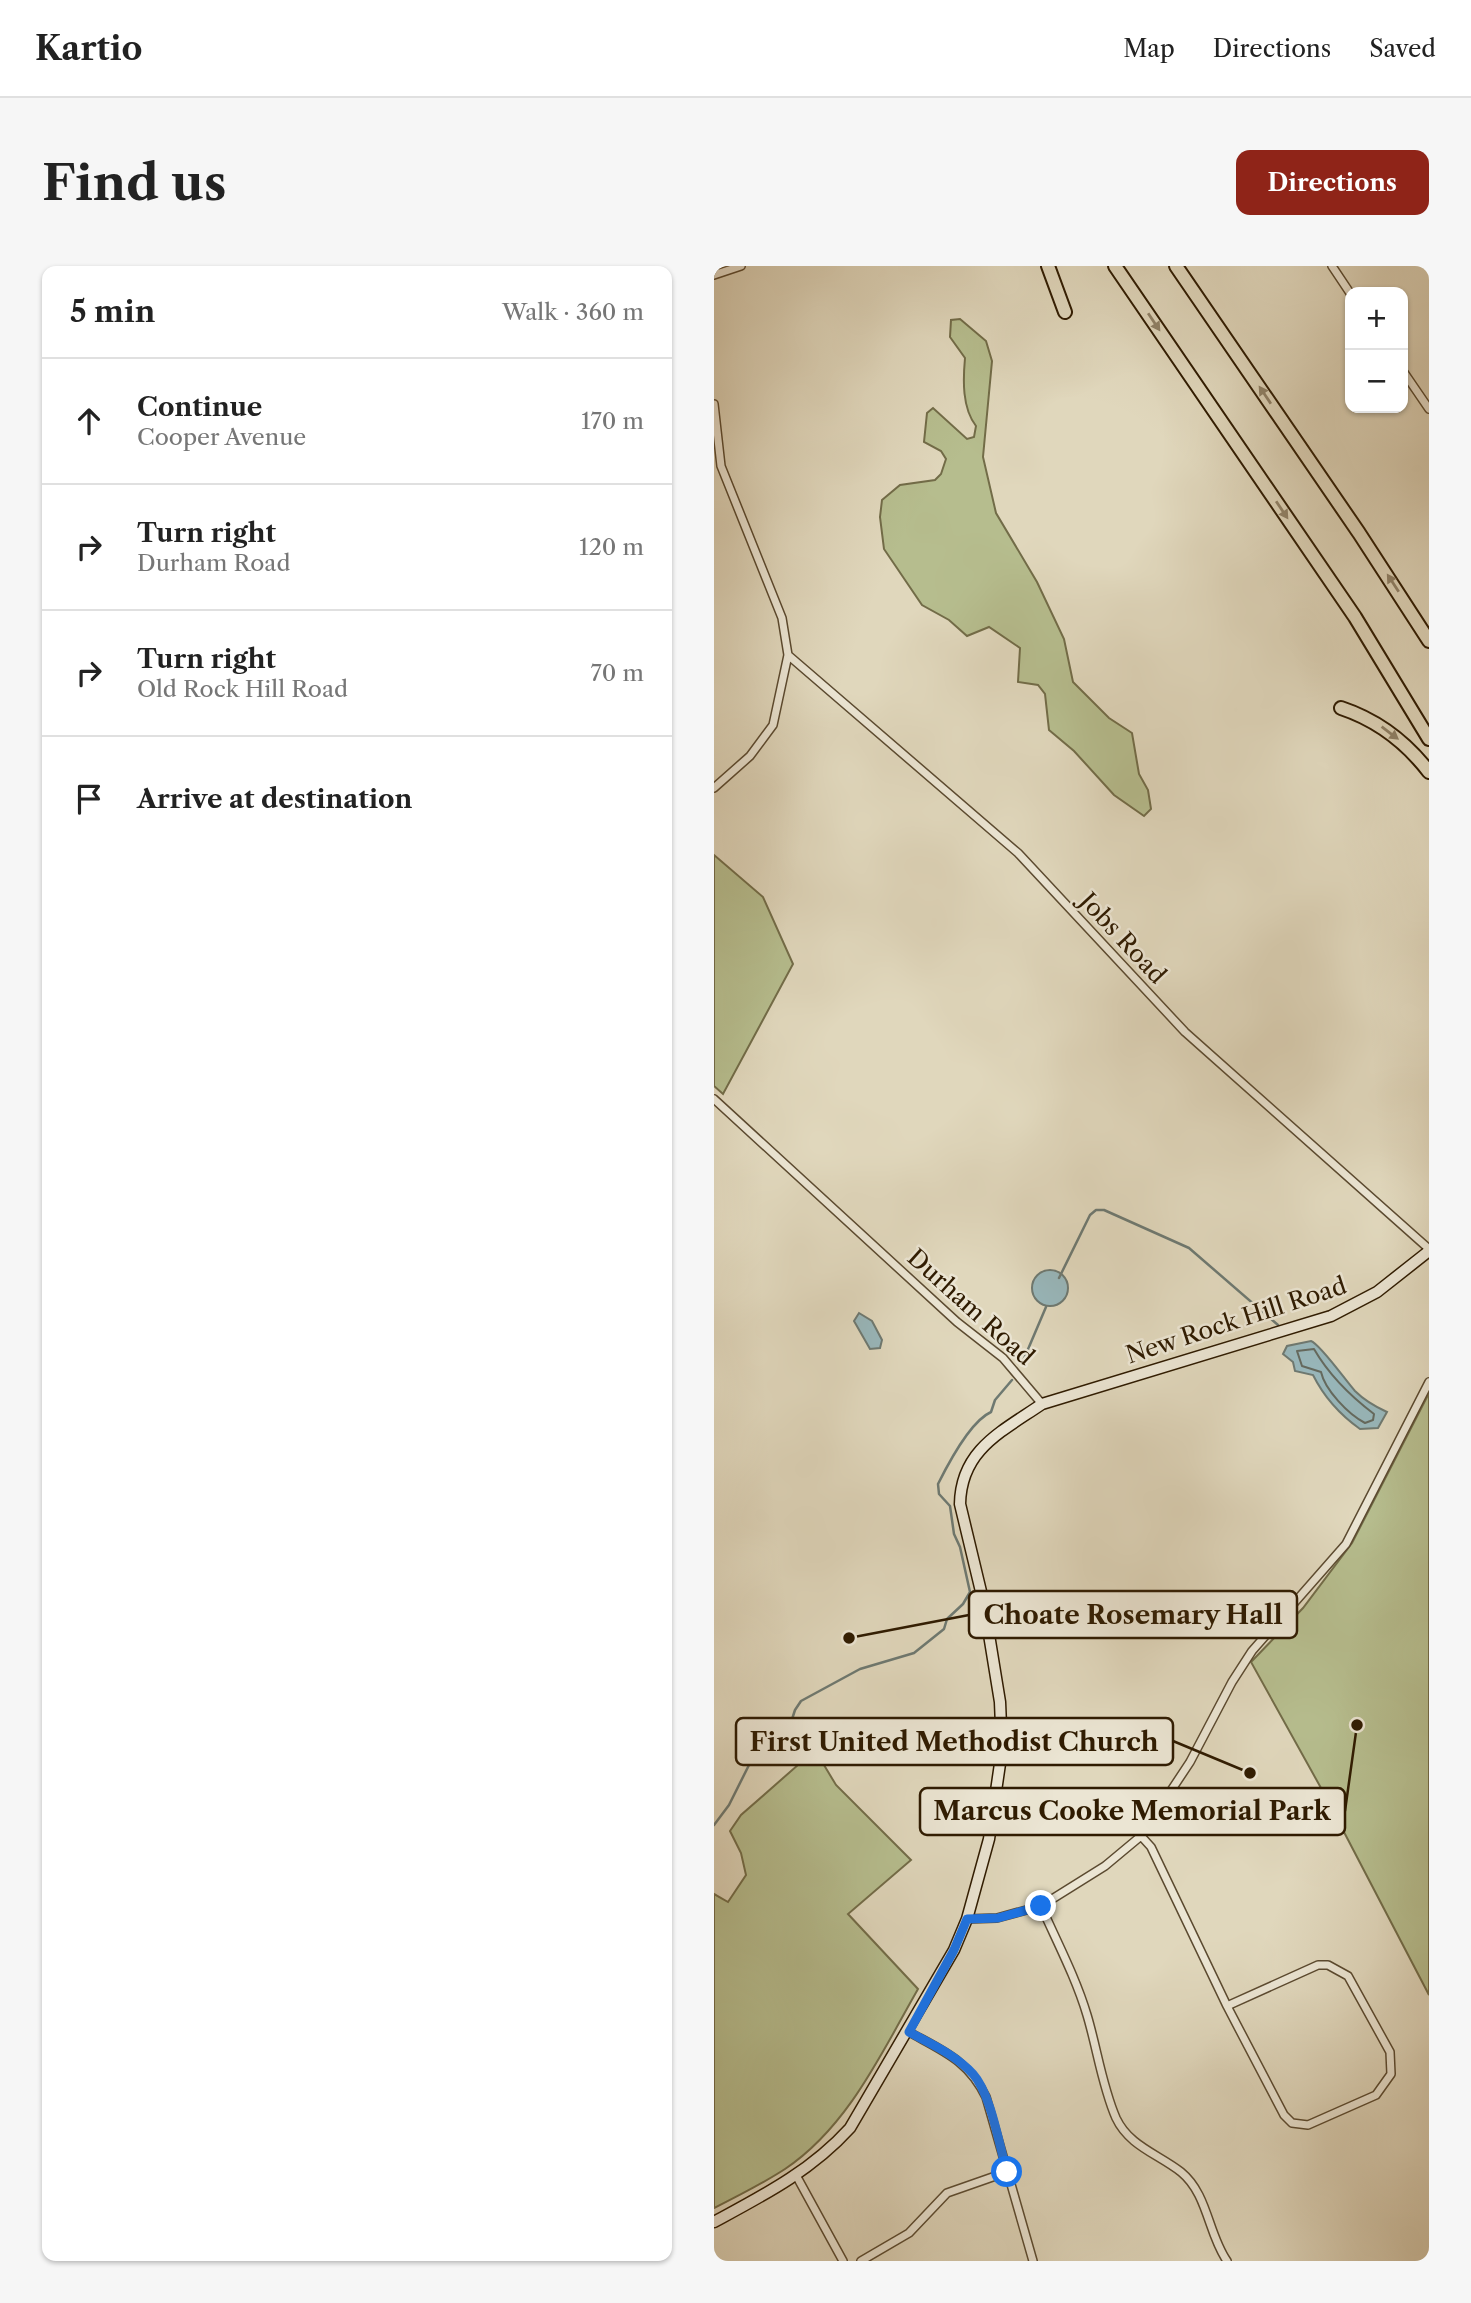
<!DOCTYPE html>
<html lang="en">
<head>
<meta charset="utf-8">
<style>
  :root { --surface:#fff; --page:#f6f6f6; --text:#222; --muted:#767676; --line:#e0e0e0; --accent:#8f2418 }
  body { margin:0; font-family:"Libre Caslon Text",serif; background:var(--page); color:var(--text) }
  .controls { position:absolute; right:21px; top:21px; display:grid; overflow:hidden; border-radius:14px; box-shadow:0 2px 5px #0004 }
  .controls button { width:63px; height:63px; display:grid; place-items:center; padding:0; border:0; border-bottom:2px solid var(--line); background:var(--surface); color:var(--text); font:35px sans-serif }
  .stop { position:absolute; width:21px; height:21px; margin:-16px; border:5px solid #1a73e8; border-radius:50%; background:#fff }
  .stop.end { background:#1a73e8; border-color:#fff; box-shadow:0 2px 7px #0008 }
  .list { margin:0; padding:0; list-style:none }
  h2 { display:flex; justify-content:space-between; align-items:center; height:91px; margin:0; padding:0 28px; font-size:30px }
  h2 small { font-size:23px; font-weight:400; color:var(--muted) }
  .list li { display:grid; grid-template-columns:46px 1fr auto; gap:21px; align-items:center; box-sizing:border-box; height:126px; padding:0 28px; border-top:2px solid var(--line) }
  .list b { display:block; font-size:26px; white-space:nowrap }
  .list p { margin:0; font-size:23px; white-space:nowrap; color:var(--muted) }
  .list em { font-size:23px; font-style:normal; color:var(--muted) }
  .icon { flex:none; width:38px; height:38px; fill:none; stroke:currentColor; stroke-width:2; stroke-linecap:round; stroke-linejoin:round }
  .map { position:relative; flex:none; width:715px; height:1995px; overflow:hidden; border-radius:14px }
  header { display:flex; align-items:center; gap:42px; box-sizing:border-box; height:98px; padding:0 35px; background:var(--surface); border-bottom:2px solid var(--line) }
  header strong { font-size:33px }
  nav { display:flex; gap:38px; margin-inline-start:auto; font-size:24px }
  .intro { display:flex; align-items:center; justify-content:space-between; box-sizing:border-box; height:168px; padding:0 42px }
  h1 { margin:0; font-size:49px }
  .button { padding:18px 32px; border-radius:14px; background:var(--accent); color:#fff; font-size:24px; font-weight:700 }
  main { display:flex; gap:42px; padding:0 42px }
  aside { flex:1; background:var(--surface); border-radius:14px; box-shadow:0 2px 5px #0004 }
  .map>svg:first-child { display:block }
  .green { fill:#b6bd8e; stroke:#726c48; stroke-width:2 }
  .water { fill:#98b7bb; stroke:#6e7971; stroke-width:2 }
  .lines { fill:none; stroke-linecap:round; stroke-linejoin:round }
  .shore { stroke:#64695e; stroke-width:2 }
  .stream { stroke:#6e7971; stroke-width:2.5 }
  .street-casing { stroke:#5b4a30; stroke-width:10 }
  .secondary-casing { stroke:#2f1b01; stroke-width:13 }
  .highway-casing { stroke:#2f1b01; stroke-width:16 }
  .street { stroke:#ebe5d3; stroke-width:7 }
  .secondary { stroke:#ebe5d3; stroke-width:10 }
  .highway { stroke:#e0d7bc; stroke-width:12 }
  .oneway { fill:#908268 }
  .route { stroke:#1a73e8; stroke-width:9 }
  .labels { text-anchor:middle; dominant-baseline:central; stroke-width:5; stroke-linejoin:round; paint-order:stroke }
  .street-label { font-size:24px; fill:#2f1b01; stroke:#ebe5d3 }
  .leader { fill:none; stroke:#2f1b01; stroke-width:2.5 }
  .callout-dot { fill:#2f1b01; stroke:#ebe5d3; stroke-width:2.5 }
  .callout { fill:#ebe5d3; stroke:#2f1b01; stroke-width:2.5 }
  .callout-label { font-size:26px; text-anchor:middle; font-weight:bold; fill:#2f1b01 }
</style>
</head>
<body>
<header>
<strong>Kartio</strong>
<nav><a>Map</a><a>Directions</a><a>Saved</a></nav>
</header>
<div class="intro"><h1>Find us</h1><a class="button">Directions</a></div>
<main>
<aside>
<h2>5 min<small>Walk · 360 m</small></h2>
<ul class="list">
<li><svg class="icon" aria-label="ahead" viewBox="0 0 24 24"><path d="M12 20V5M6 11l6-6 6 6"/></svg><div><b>Continue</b><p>Cooper Avenue</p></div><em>170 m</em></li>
<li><svg class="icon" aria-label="right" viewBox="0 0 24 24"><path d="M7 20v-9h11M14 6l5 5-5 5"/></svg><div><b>Turn right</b><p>Durham Road</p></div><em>120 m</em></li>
<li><svg class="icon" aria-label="right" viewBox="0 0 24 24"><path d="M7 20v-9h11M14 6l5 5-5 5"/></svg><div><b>Turn right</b><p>Old Rock Hill Road</p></div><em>70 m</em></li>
<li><svg class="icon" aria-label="arrive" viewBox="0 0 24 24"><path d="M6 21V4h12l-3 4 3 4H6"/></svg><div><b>Arrive at destination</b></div></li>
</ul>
</aside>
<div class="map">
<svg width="715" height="1995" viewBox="0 0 715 1995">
  <rect width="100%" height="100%" fill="#e0d7bc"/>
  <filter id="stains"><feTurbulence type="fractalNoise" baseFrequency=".00286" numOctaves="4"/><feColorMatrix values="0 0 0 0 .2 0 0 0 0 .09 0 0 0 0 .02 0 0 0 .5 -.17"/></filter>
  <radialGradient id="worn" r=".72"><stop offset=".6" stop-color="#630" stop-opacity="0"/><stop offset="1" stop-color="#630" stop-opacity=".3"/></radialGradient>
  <path class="green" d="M246 53 272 75 278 95 269 191 282 247 323 316 350 373 359 416 395 452 418 467 425 508 434 524 437 543 430 550 400 529 360 485 335 464 331 428 324 419 304 416 306 382 275 361 253 370 235 354 208 339 170 283 166 251 168 234 186 219 221 214 227 208 232 193 227 185 210 176 213 147 219 142 253 173 260 171 262 160C248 142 249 114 251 92L236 71 237 54Z
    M0 589 49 631 79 698 9 828 0 820Z
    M715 1127V1729L607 1522 537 1396 589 1342 638 1277Z
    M101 1484 122 1519 197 1594 134 1648 204 1723C168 1786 134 1861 71 1903 48 1918 24 1930 0 1942V1628L14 1636 32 1609 27 1587 16 1565 27 1549Z"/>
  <path class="water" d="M318 1022a18 18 0 1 1 36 0a18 18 0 1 1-36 0Z
    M145 1047 158 1055 168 1074 166 1082 156 1083 140 1055Z
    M597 1075C606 1078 632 1115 641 1125 650 1134 662 1141 673 1146L664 1162 646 1163C625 1148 610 1131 599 1109L581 1105 579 1096 569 1088 573 1080Z"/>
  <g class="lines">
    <path class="shore" d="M600 1083C615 1109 635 1129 660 1148L659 1154 651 1157C634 1148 611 1124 607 1106L588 1100 583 1085Z"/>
    <path class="stream" d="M345 1012 376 949 382 944H390L475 982 564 1059
      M309 1095 332 1041
      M0 1559 15 1539 37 1495 70 1478 81 1444 87 1435 146 1403 200 1387 230 1363 233 1353 249 1338 256 1326 246 1281 240 1268 236 1240 225 1228 224 1218C234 1198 257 1155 277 1146L281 1134 298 1114"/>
    <g class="street-casing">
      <path id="street" d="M618 0 636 27
        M0 9 27 0
        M689 105 715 143
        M0 138 7 200 68 352 74 389 59 459 36 490 0 522
        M74 389 304 587 471 766 715 983
        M0 833 243 1056 289 1092 328 1138
        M427 1570 437 1581 513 1740
        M327 1640C343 1676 362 1712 373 1749 383 1782 388 1820 402 1852 415 1880 444 1888 467 1906 494 1928 494 1968 513 1995
        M253 1653 283 1652 327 1640 391 1600 427 1570 476 1496 518 1416 538 1385 632 1278 715 1116
        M604 1699H614L634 1710 676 1786 677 1808 662 1829 594 1859 578 1857 570 1849 513 1740Z
        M195 1766C229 1785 254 1794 272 1831L319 1995
        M83 1911 129 1995
        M147 1995 195 1967 233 1927 293 1906"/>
    </g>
    <g class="secondary-casing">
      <path id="secondary" d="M0 1956C50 1929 97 1905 136 1862L240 1684 253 1653 275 1573 288 1484 286 1436 270 1338 246 1238C247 1184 287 1166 328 1138L617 1050 663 1026 715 985"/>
    </g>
    <g class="highway-casing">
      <path id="highway" d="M334 0 351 46
        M401 0 641 351 715 473
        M462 0 645 267 715 375
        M627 442C663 454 692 476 715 506"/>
    </g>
    <use href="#street" class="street"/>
    <use href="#secondary" class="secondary"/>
    <use href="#highway" class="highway"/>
  </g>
  <defs><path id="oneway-solid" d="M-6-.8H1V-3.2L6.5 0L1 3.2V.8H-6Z" transform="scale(1.75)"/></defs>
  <g class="oneway">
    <use href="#oneway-solid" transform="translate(440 56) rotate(56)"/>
    <use href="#oneway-solid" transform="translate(551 129) rotate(-124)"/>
    <use href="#oneway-solid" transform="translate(568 244) rotate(56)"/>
    <use href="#oneway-solid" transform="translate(679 317) rotate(-123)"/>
    <use href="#oneway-solid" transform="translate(676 467) rotate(37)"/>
  </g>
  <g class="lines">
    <path class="route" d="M293 1906C285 1879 277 1828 259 1808 242 1789 217 1778 195 1766L240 1684 253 1653 284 1652 327 1640"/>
  </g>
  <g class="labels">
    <g class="street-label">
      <text transform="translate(409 672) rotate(47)">Jobs Road</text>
      <text transform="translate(257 1041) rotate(42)">Durham Road</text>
      <text transform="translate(522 1054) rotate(-18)">New Rock Hill Road</text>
    </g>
  </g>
  <path class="leader" d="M135 1372L255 1349M536 1507L459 1475M643 1459L631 1545"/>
  <g class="callout-dot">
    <circle cx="135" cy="1372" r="7"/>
    <circle cx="536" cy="1507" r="7"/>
    <circle cx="643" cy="1459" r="7"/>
  </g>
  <g class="callout">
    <rect x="255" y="1325" width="328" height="47" rx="7"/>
    <rect x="22" y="1452" width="437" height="47" rx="7"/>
    <rect x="206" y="1522" width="425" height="47" rx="7"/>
  </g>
  <g class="callout-label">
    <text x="419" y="1358">Choate Rosemary Hall</text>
    <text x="240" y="1485">First United Methodist Church</text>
    <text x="418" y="1554">Marcus Cooke Memorial Park</text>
  </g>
  <rect width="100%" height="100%" filter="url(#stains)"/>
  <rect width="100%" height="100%" fill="url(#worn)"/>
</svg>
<div class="controls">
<button>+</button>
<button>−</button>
</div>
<div class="stop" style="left:293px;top:1906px"></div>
<div class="stop end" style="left:327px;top:1640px"></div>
</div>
</main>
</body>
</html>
